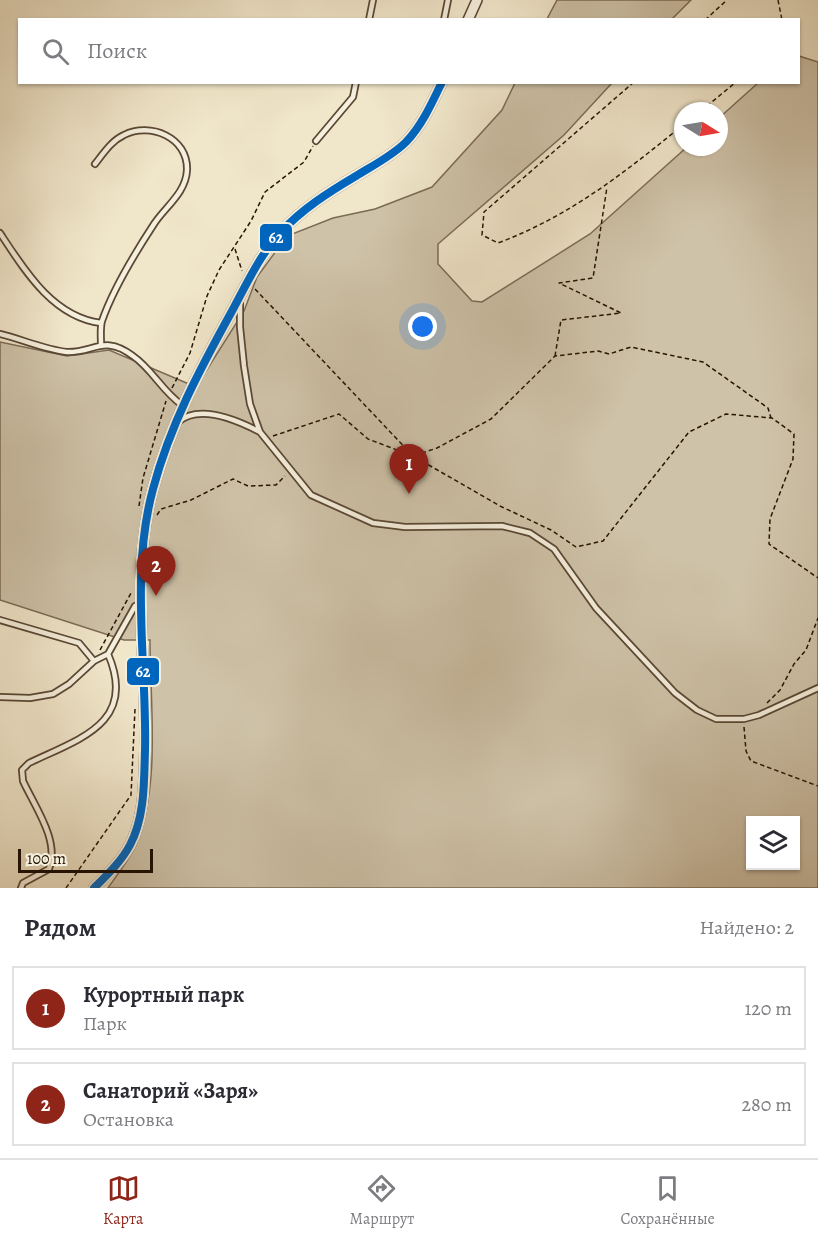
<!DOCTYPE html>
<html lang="ru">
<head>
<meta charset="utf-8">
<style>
  :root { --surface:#fff; --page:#f7f7f7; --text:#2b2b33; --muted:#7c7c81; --line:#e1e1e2; --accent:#8f2418 }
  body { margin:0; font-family:Alegreya,serif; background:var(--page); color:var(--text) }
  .controls { position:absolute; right:18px; bottom:18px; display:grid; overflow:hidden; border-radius:0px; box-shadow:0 2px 4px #0004 }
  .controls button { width:54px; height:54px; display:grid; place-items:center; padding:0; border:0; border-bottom:2px solid var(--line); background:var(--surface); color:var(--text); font:30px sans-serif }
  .compass { position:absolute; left:674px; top:102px; width:54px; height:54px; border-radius:50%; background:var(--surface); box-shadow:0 2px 4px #0004; rotate:101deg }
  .scale { position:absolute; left:18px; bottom:15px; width:135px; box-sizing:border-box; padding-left:6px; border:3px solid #281403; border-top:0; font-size:16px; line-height:21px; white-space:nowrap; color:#281403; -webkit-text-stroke:4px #f5efdd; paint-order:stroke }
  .you { position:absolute; left:423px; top:327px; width:21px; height:21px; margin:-15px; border:4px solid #fff; border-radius:50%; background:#1a73e8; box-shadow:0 0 0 9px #1a73e833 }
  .badge { display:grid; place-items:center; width:39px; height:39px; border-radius:50%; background:var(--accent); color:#fff; font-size:20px; font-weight:700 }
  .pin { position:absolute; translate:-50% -50px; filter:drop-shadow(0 2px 3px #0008) }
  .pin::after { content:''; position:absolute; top:32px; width:21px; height:18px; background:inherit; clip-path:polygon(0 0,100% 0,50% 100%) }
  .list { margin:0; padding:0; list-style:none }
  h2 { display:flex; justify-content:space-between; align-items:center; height:78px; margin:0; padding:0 24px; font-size:26px }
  h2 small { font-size:20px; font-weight:400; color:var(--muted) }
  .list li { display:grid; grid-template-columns:39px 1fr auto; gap:18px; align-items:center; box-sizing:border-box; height:84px; margin:0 12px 12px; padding:0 12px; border:2px solid var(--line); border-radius:0px }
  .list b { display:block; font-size:22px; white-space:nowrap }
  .list p { margin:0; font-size:20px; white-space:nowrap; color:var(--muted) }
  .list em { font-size:20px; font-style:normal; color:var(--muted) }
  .icon { flex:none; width:33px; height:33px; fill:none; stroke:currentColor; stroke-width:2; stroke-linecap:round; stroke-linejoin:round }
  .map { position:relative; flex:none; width:818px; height:888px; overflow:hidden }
  .search { position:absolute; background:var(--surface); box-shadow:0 2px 4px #0004; left:18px; right:18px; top:18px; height:66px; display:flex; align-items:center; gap:15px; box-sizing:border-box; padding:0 21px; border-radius:0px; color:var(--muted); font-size:22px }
  .sheet { height:270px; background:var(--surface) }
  nav { display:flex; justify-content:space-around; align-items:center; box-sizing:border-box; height:84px; border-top:2px solid var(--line); background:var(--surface); font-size:16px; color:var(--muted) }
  nav a { display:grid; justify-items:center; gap:3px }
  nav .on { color:var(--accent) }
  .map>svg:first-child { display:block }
  .green { fill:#cec2a8; stroke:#7b6b56; stroke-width:1.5; fill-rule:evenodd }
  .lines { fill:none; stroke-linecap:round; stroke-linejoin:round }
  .service-casing { stroke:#5a4835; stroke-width:8 }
  .minor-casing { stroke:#5a4835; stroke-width:12 }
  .path { stroke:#281403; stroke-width:1.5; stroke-dasharray:4.5 3; stroke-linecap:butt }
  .service { stroke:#f5efdd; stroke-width:4.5 }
  .minor { stroke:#f5efdd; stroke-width:9 }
  .bus-1-casing { stroke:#f5efdd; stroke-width:12 }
  .bus-1 { stroke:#0065bd; stroke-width:8 }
  .line-badge { stroke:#f5efdd; stroke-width:2 }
  .badge-label { font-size:16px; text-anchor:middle; font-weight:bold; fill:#fff }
</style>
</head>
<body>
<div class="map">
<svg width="818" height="888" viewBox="0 0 818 888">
  <rect width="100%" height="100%" fill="#f0e6ca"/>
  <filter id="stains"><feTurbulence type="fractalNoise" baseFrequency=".00333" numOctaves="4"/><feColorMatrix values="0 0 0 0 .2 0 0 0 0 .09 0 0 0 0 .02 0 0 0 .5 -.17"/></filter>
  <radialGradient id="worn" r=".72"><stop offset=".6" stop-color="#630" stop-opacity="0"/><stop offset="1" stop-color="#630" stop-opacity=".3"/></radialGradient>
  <path class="green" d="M557 0H691L672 19H547Z
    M799 56 818 62V888H108C117 875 129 860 136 845 161 782 150 707 150 640H124L0 600V342L67 356 109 350 196 387 244 311 257 277 287 236 333 218 375 209 432 187 502 110 515 83H612L564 135 438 244V264L472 301 482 302 590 234 687 147H719V118L758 83 798 82ZM750 820H796V866H750Z"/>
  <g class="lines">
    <g class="service-casing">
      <path id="service" d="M369 20 373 0
        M444 20 448 0
        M316 141 353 97 356 82
        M95 164C103 154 111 141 124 135 150 122 188 137 187 170 186 193 165 207 154 224 137 250 112 292 102 321 100 328 101 337 101 344
        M0 233C25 271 53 317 101 323
        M240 300V327L244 366 250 404 260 432 311 495 373 523 405 527 502 526 530 533 554 549 596 608 675 693 697 710 716 719H744L759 715 818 688
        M0 334C21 339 46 350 67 352 94 353 104 334 133 356 152 369 162 391 182 405
        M178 422C200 403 239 421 260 432
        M0 620 79 643 94 661
        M0 697 30 698 53 694 69 684 94 661 108 654 135 606 141 604
        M21 888 23 883 49 869C60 841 35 807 23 781L22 770 29 763C79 739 138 723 108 654"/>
    </g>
    <g class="minor-casing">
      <path id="minor" d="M468 20 477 0
        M94 888C107 875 121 862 130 845 145 817 144 781 145 750 147 664 130 573 153 489 170 425 200 369 232 311 246 285 261 253 281 232 302 209 329 192 356 176 372 166 392 156 406 142 422 125 432 103 442 82"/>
    </g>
    <path class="path" d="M778 0 782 20
      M705 20 727 0
      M634 82 484 212 482 235 498 243C570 216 624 173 683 125
      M701 111 736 82
      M235 249 242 271
      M255 289 413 456 500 506 551 530 576 547 603 541 689 432 726 414 772 418 794 434 793 459 770 519 769 544 818 578
      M555 356 561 320 621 313 559 283 593 278 607 187
      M172 388 190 353 207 296 219 270 251 221 265 192 304 162 313 146
      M273 436 339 414 368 439 413 456 437 448 491 419 555 356 598 351 609 354 631 347 703 362 768 408 771 418
      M139 506 143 478 166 401
      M157 515 161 509 191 500 233 479 248 486 276 485 285 476
      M100 650 131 593
      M767 703 780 690 794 664 806 650 818 618
      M744 727 746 751 751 761 818 786
      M66 888 131 795 135 709"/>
    <use href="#service" class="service"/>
    <use href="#minor" class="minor"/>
    <g class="bus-1-casing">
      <path id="bus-1" d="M94 888C107 875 121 862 130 845 145 817 144 781 145 750 147 664 130 573 153 489 170 425 200 369 232 311 246 285 261 253 281 232 302 209 329 192 356 176 372 166 392 156 406 142 422 125 432 103 442 82"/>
    </g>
    <use href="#bus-1" class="bus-1"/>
  </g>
  <g class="line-badge">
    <rect x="259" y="223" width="34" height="29" rx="6" fill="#0065bd"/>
    <rect x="126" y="657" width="34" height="29" rx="6" fill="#0065bd"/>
  </g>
  <g class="badge-label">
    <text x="276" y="243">62</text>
    <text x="143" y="677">62</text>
  </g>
  <rect width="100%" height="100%" filter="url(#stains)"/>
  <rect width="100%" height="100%" fill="url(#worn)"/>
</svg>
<div class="controls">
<button><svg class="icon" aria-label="layers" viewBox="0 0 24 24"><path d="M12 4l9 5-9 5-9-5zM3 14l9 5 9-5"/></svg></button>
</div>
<svg class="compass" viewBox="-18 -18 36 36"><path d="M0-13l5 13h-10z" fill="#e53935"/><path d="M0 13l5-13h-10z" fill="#7c7c81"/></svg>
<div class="scale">100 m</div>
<div class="you"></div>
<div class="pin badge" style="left:409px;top:494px">1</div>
<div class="pin badge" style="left:156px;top:596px">2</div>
<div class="search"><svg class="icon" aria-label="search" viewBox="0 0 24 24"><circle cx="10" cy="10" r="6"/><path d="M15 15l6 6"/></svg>Поиск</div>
</div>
<section class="sheet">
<h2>Рядом<small>Найдено: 2</small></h2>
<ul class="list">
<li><span class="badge">1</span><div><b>Курортный парк</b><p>Парк</p></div><em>120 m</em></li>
<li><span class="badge">2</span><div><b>Санаторий «Заря»</b><p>Остановка</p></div><em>280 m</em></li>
</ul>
</section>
<nav>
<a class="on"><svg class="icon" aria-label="map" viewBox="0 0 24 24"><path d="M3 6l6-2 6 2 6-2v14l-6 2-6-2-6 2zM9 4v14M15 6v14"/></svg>Карта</a>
<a><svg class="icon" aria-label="directions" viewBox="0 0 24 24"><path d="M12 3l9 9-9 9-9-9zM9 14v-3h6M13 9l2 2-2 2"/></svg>Маршрут</a>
<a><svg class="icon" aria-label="saved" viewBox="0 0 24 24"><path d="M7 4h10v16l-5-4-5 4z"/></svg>Сохранённые</a>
</nav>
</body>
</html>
